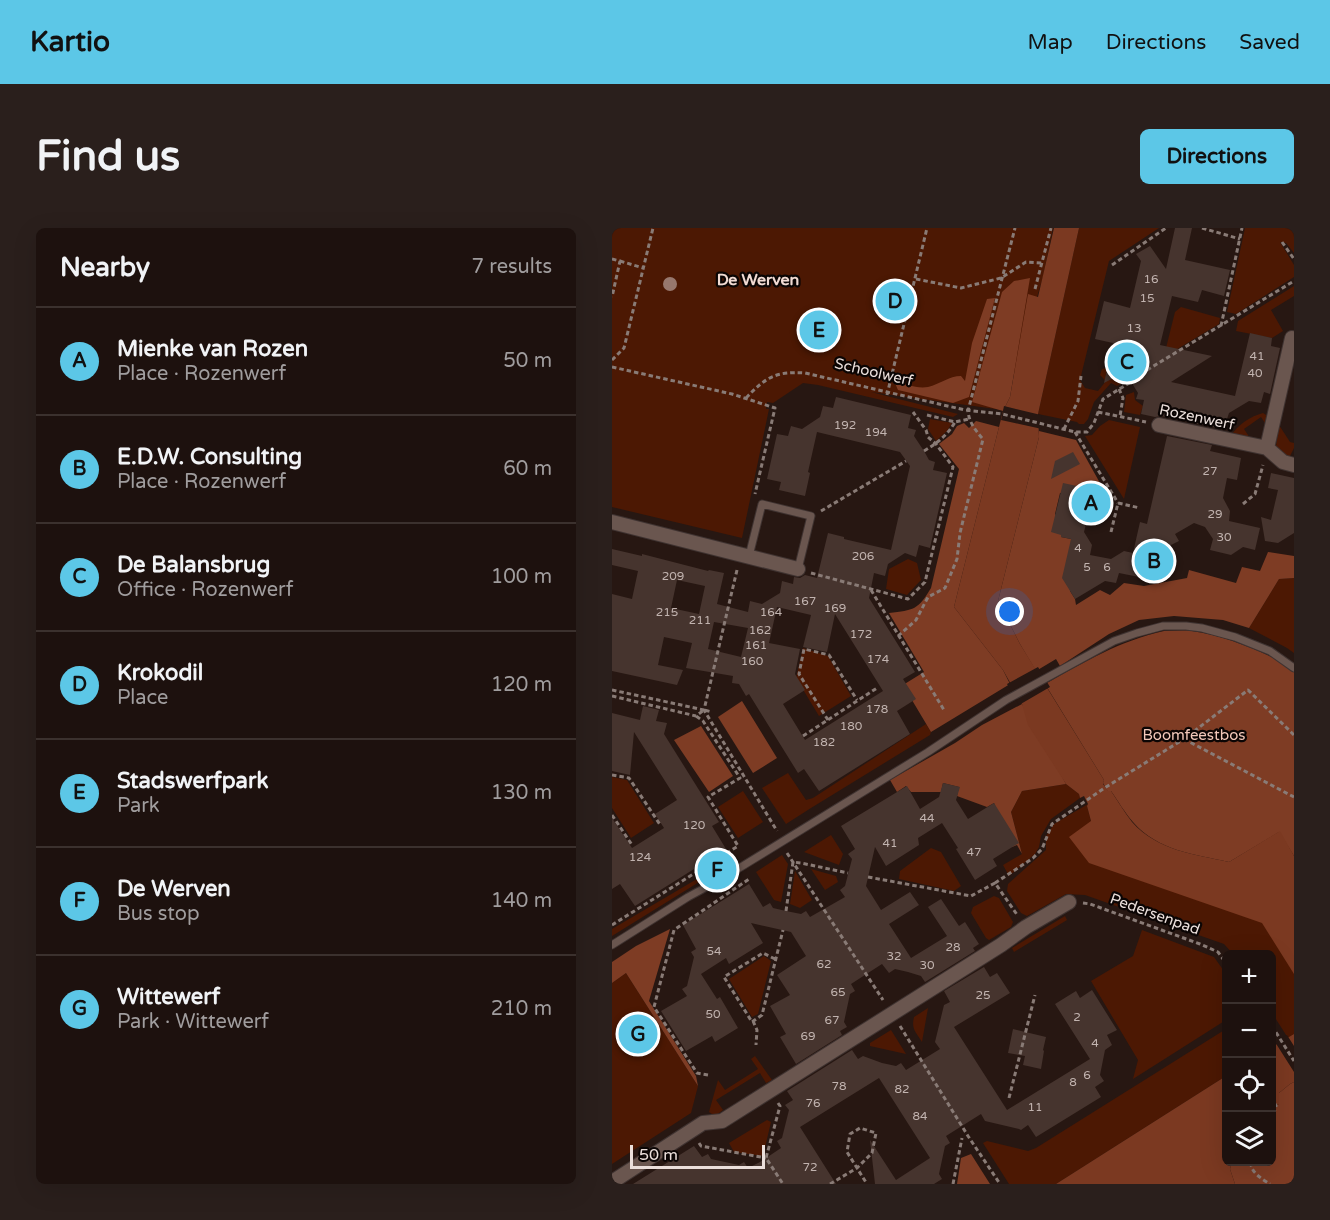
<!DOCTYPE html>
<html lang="en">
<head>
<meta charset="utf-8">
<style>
  :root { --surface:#1d110e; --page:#2a1f1c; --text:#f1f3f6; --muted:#a09d9e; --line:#3b312e; --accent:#5cc7e7 }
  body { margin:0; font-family:"Varela Round",sans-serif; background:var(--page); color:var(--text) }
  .controls { position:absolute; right:18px; bottom:18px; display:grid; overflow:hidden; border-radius:9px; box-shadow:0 6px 24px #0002 }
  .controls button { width:54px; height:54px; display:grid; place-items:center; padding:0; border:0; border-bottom:2px solid var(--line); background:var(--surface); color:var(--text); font:30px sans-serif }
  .scale { position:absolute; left:18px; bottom:15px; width:135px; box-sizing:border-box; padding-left:6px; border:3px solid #ebdfdb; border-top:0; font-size:16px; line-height:21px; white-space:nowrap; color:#ebdfdb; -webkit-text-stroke:4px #0b0504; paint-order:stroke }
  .you { position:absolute; left:398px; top:384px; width:21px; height:21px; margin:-15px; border:4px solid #fff; border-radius:50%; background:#1a73e8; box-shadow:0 0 0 9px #1a73e833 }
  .badge { display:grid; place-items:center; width:39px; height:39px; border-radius:50%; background:var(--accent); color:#111; font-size:20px; font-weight:700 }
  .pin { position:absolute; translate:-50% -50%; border:3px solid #fff; box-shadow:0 2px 6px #0006 }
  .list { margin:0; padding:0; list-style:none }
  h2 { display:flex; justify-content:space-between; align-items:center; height:78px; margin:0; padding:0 24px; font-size:26px }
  h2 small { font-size:20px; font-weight:400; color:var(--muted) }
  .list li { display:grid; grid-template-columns:39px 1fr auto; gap:18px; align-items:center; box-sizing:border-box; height:108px; padding:0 24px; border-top:2px solid var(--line) }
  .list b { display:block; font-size:22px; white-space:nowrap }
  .list p { margin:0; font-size:20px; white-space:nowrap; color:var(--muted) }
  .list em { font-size:20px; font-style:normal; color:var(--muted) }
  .icon { flex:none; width:33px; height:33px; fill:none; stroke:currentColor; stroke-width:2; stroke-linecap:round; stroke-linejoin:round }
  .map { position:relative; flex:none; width:682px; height:956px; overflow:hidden; border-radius:9px }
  header { display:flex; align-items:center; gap:36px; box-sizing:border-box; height:84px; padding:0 30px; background:var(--accent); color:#111 }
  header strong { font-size:28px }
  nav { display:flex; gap:33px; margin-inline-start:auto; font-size:21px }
  .intro { display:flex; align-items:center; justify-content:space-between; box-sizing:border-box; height:144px; padding:0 36px }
  h1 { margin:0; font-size:42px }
  .button { padding:15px 27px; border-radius:9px; background:var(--accent); color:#111; font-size:21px; font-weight:700 }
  main { display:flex; gap:36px; padding:0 36px }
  aside { flex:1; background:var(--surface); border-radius:9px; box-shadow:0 6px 24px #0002 }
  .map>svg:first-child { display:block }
  .green { fill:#4c1803 }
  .forest { fill:#7e3c24 }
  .water { fill:#7b3921 }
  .pier { fill:#271712 }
  .building { fill:#46342e; fill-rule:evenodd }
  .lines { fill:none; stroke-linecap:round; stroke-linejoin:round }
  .service-casing { stroke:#3f3331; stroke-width:9 }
  .minor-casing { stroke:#3f3331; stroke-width:16 }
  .path { stroke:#897b76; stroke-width:3; stroke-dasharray:4.5 3; stroke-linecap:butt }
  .service { stroke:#6a564f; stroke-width:7 }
  .minor { stroke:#6a564f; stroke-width:14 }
  .tree { fill:#97786e }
  .labels { text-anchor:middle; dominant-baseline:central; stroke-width:4.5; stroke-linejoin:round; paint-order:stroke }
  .number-label { font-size:12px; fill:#c2b4b0 }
  .street-label { font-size:15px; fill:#ebdfdb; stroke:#0b0504 }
  .park-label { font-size:15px; fill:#f2c8ba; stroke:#0b0504 }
  .neighbourhood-label { font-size:16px; font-weight:bold; fill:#f1dad2; stroke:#0b0504 }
</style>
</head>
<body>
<header>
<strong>Kartio</strong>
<nav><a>Map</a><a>Directions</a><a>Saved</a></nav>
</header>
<div class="intro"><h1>Find us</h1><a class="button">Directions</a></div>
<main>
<aside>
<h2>Nearby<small>7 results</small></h2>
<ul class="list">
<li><span class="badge">A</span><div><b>Mienke van Rozen</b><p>Place · Rozenwerf</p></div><em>50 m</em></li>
<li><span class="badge">B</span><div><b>E.D.W. Consulting</b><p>Place · Rozenwerf</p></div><em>60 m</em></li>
<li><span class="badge">C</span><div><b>De Balansbrug</b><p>Office · Rozenwerf</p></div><em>100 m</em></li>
<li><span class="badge">D</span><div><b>Krokodil</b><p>Place</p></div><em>120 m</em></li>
<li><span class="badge">E</span><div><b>Stadswerfpark</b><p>Park</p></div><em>130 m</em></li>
<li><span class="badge">F</span><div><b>De Werven</b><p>Bus stop</p></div><em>140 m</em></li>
<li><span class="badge">G</span><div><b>Wittewerf</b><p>Park · Wittewerf</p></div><em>210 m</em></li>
</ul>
</aside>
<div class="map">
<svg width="682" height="956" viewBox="0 0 682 956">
  <rect width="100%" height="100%" fill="#271712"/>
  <path class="green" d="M0 0H441L431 49 391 182 259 164 346 186 341 189 206 157 191 155 161 175 155 174 154 181H157L130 310 0 279Z
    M467 0H547L497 33 468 152 473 160 486 163 494 153 488 147 490 141 494 140 495 146 510 145 511 155 505 158 499 155 482 174 476 191 472 196H467L465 194 426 186Z
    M633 0H682V25L674 15 668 14 682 37V49L624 86 615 84Z
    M682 58V68L659 82 671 103 660 110 624 103 626 93Z
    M569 79 608 90 607 96 562 123 554 120 563 84Z
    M522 164 523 172 531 178 528 187 512 184 514 167Z
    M651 185 657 189 655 198 649 189 632 201 638 210H645L644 217 619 208C625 197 639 188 651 185Z
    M318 191 340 195 335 203 324 213 316 201Z
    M497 192 528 199 512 271 473 208 480 207 488 198Z
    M667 197 678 214 682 215V220L677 230 667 224 664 218Z
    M296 331 305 335 309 352 295 367 274 361 277 341Z
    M682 350V425L675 420 637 400 667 351Z
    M191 420 216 428 239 468 207 488 184 450Z
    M314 496 319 504 318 507 199 580 174 596 150 560 176 545 194 572 201 570Z
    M0 549 15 552 42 595 19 610 0 580Z
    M454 556 467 566 468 570 439 591 429 608 427 619 423 626 397 648 391 637 410 626 399 584 410 563Z
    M131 563 151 594 126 610 106 579Z
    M476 576 475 578 479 593 650 693 682 745V806L676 810 660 785V726H621L612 716 473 667 454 666 415 688 409 685 395 663 396 656 434 622V608L442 596Z
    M219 607 231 626 227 637 192 624Z
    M319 620 329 624 349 658 342 663 287 651 288 643Z
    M170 627 176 636 169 674 162 672 144 644Z
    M199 641 224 648 226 654 213 662Z
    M183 643 200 672 188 680 178 676Z
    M90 648 92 651 0 708V701Z
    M382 668 387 670 401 694 399 699 377 712 374 710 359 685 361 679Z
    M453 688 455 692 402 724 400 720Z
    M530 702 602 729 614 746V792L521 851 526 832 479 753 521 728Z
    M152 728 159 733 146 786 140 789 117 751Z
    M14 745 86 858 79 885 0 936V755Z
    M316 780 310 814C304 804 299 801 302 789Z
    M614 801V848L444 956H397L371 915 375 913 416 923 424 920Z
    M279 802 294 826 258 818V815Z
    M143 828 160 852 154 855 148 845 104 872 111 882 103 888 97 884 106 852 113 862 146 841 139 831Z
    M155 892 159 894 151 928 122 924 117 915Z"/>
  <path class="forest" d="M418 50 398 169 391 183 360 174 390 64 402 53Z
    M383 70 357 169 341 175 286 162 282 153C293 156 305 161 316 159 328 156 337 148 349 148L353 153 360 115 375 71Z
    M364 193 387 199 342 379 391 442 398 456 319 504 291 457 312 444 277 385C302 382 306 382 319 360L347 241 327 216 340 206 345 198 352 195 357 200Z
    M427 203 464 212 493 264 448 265 443 286 451 298 449 309 459 311 458 363 463 371 464 377 488 362 498 367 512 355 532 358 575 350 577 342 624 355 630 339 648 343 656 324 682 328V350L667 351 637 400 611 392 562 388 527 392 497 406 448 438 444 431 424 443 408 416 386 373 427 209Z
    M552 403C561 403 571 402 580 403 615 408 651 424 682 440V628L667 604 617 634C582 626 546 623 521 594 513 585 506 573 499 563L496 564 491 555 492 552 433 456C473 434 507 413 552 403Z
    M130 473 165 530 141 545 106 489Z
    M410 476 454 556 410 563 399 584 410 626 405 617 400 619 382 575 375 579 345 568 347 559 331 555 329 564H299L294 558 285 564 278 552 343 515 370 497Z
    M89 498 121 548 97 564 62 512Z
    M58 701 37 773 84 848 86 858 14 745 0 755V734L24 718Z
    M682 854V956H623L618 941 620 934H660V880L667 876V865L678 856Z
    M359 926 378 956H345L349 930Z"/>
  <path class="water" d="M442 0H467L426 186 427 209 386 373 408 416 492 552 491 556 496 563H499C506 573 512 584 520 594 546 623 582 626 617 634L668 603 682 628V746L650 695 477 635 457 609 479 593 475 578 476 576 472 568 468 570 467 566 454 556 416 497 410 476 391 442 342 379 391 183 398 169 416 66 426 69Z
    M682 806V854L678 856 667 865V876L660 880V819Z
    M614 848V934H620L618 941 623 956H444Z"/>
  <path class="pier" d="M392 178 429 187 430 201 389 192Z
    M426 439 438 459 407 477 395 456Z
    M675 807 682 818V844L663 814Z"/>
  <path class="building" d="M563 0H580L573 32 618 42 612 68 590 62 586 74 560 68 548 117 600 128 559 154 623 168 638 105 660 110 659 118 668 120 658 166 652 164 649 175 637 173 617 185 615 191 608 190 605 200 549 188 543 189 529 186 532 172 524 171 526 165 513 144 492 155 501 115 483 111 492 73 518 80 529 33 524 26 538 18 554 41Z
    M224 169 299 187 296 200 304 202 302 208 312 223 317 232 323 234 321 242 335 245 318 320 307 317 304 329 293 325 276 336 273 348 262 345 257 370 303 444 291 451 304 471 285 483 298 506 207 563 192 541 186 545 137 466 134 468 127 456 120 455 121 448 74 440 80 415 52 409 46 437 71 442 65 457 0 443V366L20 371 26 343 0 337V321L30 328V326L96 343 97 342 112 345 105 376 136 384 138 373 150 376 168 365 170 353 181 356 182 349 188 350 193 347 205 350 216 305 232 309V311L279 322 298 238 288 224 205 204 196 244 198 245 193 268 167 262 169 254 155 251 165 206 176 208 179 198 190 201 208 189 211 178 221 180ZM65 352 93 358 87 386 59 380ZM165 379 199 387 191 419 215 424 223 386 271 463 193 512 171 476 193 462 183 446 188 421 157 415ZM102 394 136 400 129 429 96 421Z
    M555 208 600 217 598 223 629 230 625 252 615 250 611 270 618 283 617 293 648 300 643 322 631 319 619 327 598 322 601 311 593 299 582 295 563 306 567 313 557 318 550 344 539 341 527 349 507 345 504 355 493 353 463 371 450 350 459 311 449 309V307L439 304 451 255 493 264 487 286 477 284 472 304 480 317 478 327 499 331 512 323 521 325 528 294 535 296Z
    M461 224 468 236 439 251 443 233Z
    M659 245 682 250V305L666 315 653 313 649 289 659 292 666 262 656 260Z
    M31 478 47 482 44 493 55 495 52 506 107 594 100 598 114 621 23 678 8 656 0 661V590L20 620 52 600 43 586 65 572 22 504 18 547 0 543V485L28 492Z
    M331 555 348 559 344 572 356 591 382 575 407 615 381 631 385 638 363 652 344 621 346 620 330 595 306 610 307 617 274 638 263 619 254 658 269 682 298 664 307 677 277 696 299 730 335 708 316 679 329 671 347 698 353 694 367 716 361 720 363 723 313 754 309 748 296 744 283 741 277 745 270 736 239 756 243 763 238 766 232 794 235 799 228 803 230 807 184 836 168 809 174 806 158 778 178 767 165 747 194 728 179 704 139 695 151 715 117 736 114 730 89 746 105 771 108 769 126 800 103 814 100 808 74 823 49 783 75 768 70 761 75 758 82 729 79 724 84 721 71 697 137 656 151 679 158 675 161 680 174 683 189 686 194 683 198 689 233 669 228 662 233 658 240 631 236 626 243 621 229 598 295 558 308 581 327 569Z
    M372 739 378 749 385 745 398 765 342 799 395 882 478 831 443 776 464 763 468 770 480 762 505 802 495 807 500 817 493 822 488 847 492 853 483 859 489 869 424 909 416 897 409 902 407 901 373 893 369 886 334 908 338 915 333 918 327 946 330 951 322 956H263L258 912 284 952 318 930 267 850 188 899 224 956H21L82 918 90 929 96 926 99 931 127 937 132 934 136 940 148 934 169 920 165 913 170 910 177 882 173 877 181 872 175 863 240 822 246 831 251 828 270 835 284 838 289 835 294 842 328 821 323 814 332 777 338 774 332 763Z
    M401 801 434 809 431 822 432 823 429 841 411 837 413 828 396 825Z"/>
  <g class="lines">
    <g class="service-casing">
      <path id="service" d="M137 328 150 276 199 288 186 341
        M0 717 76 669 111 650 316 524 394 472 502 413 525 405 551 398H574L590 400 623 409 658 423 682 440"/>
    </g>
    <g class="minor-casing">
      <path id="minor" d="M547 197 655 220 671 234 682 237
        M655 220 680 110
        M0 294 186 341
        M0 954 91 895 110 893 389 717 414 699 457 674"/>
    </g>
    <path class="path" d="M590 0 628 11
      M670 14 682 31
      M0 31 8 33 0 69
      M8 33 31 40
      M500 37 554 0
      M304 51 349 60 389 50 414 34 430 35
      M423 61 439 0
      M609 98 630 0
      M0 132 12 120 41 0
      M0 139 120 166 163 180 143 266
      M535 142 682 53
      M507 161 511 170 508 188
      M275 167 315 0
      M134 170C154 149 164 143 193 145L353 182 390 186 463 204H475L482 195 491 171 519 154
      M486 184 534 194
      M315 187 343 194 357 191
      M452 201 466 173 469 148
      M463 204 506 275
      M312 223C325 215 335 208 343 194
      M631 276 643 266 651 237
      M209 283 294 233
      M499 304 506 275 528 280
      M125 342 92 482 165 603
      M199 345 296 371 313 354 341 239 324 216 316 209 314 202 301 184
      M259 362 332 482
      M286 408 304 392 316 369 333 360 345 331 348 305 371 211C363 202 357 194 356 183L403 0
      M0 462 92 482
      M0 468 84 488 92 482 100 484
      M216 492 187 446 192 421 217 427 245 472
      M191 508 265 460
      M572 511 682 569
      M0 547 17 550 49 598
      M0 587 20 617
      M175 625 271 772
      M256 649 359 668 383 655 406 688
      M383 655 421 630 430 621 440 596 494 559 572 511 636 462 682 507
      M471 675 478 676 588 716 606 724 614 735
      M174 683 181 634 189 635 236 645
      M0 697 126 618 96 569 128 550 91 493 84 488
      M163 731 151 725 112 749 140 794 150 787 171 702
      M141 793 145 802 144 817
      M288 798 356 908 388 956
      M660 798 682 833
      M96 847 85 845 42 779 62 702 137 651
      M397 870 423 767
      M166 875 168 878 154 930 171 956
      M660 884 665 880 660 870
      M87 915 89 918 154 930
      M639 934C638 944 650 951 658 956
      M218 956 245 940 260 925 264 905 248 900 238 906 235 924 255 956
      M341 956 350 910"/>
    <use href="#service" class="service"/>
    <use href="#minor" class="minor"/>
  </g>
  <circle class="tree" cx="58" cy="56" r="7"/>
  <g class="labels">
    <g class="number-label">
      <text x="539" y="51">16</text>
      <text x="535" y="70">15</text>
      <text x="522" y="100">13</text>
      <text x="645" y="128">41</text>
      <text x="643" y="145">40</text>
      <text x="233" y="197">192</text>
      <text x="264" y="204">194</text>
      <text x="598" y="243">27</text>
      <text x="603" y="286">29</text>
      <text x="612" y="309">30</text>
      <text x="466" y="320">4</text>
      <text x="251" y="328">206</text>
      <text x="475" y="339">5</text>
      <text x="495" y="339">6</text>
      <text x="61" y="348">209</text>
      <text x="193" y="373">167</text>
      <text x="223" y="380">169</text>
      <text x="55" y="384">215</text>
      <text x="159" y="384">164</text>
      <text x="88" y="392">211</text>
      <text x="148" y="402">162</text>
      <text x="249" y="406">172</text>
      <text x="144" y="417">161</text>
      <text x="266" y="431">174</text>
      <text x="140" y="433">160</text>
      <text x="265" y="481">178</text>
      <text x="239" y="498">180</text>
      <text x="212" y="514">182</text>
      <text x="315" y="590">44</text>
      <text x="82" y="597">120</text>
      <text x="278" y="615">41</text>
      <text x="362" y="624">47</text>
      <text x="28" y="629">124</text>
      <text x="341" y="719">28</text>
      <text x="102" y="723">54</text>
      <text x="282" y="728">32</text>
      <text x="212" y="736">62</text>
      <text x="315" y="737">30</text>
      <text x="226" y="764">65</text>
      <text x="371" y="767">25</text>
      <text x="101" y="786">50</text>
      <text x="465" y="789">2</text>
      <text x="220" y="792">67</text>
      <text x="196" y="808">69</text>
      <text x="483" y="815">4</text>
      <text x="475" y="847">6</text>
      <text x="461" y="854">8</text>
      <text x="227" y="858">78</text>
      <text x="290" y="861">82</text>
      <text x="201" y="875">76</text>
      <text x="423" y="879">11</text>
      <text x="308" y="888">84</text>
      <text x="198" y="939">72</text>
    </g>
    <g class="street-label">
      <text transform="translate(262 144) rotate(13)">Schoolwerf</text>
      <text transform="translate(585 189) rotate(12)">Rozenwerf</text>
      <text transform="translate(543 686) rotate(20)">Pedersenpad</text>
    </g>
    <g class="park-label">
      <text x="582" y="507">Boomfeestbos</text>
    </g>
    <g class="neighbourhood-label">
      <text x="146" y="52">De Werven</text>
    </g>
  </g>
</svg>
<div class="controls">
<button>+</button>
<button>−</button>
<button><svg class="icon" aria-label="locate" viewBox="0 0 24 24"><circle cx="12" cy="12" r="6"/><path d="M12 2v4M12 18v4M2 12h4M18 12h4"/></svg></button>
<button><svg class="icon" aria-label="layers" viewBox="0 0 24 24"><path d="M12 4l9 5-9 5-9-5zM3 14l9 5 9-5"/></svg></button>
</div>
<div class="scale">50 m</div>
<div class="you"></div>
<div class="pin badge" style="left:479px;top:275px">A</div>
<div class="pin badge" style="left:542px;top:333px">B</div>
<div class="pin badge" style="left:515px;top:134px">C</div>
<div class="pin badge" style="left:283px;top:73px">D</div>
<div class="pin badge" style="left:207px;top:102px">E</div>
<div class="pin badge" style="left:105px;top:642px">F</div>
<div class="pin badge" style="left:26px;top:806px">G</div>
</div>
</main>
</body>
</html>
